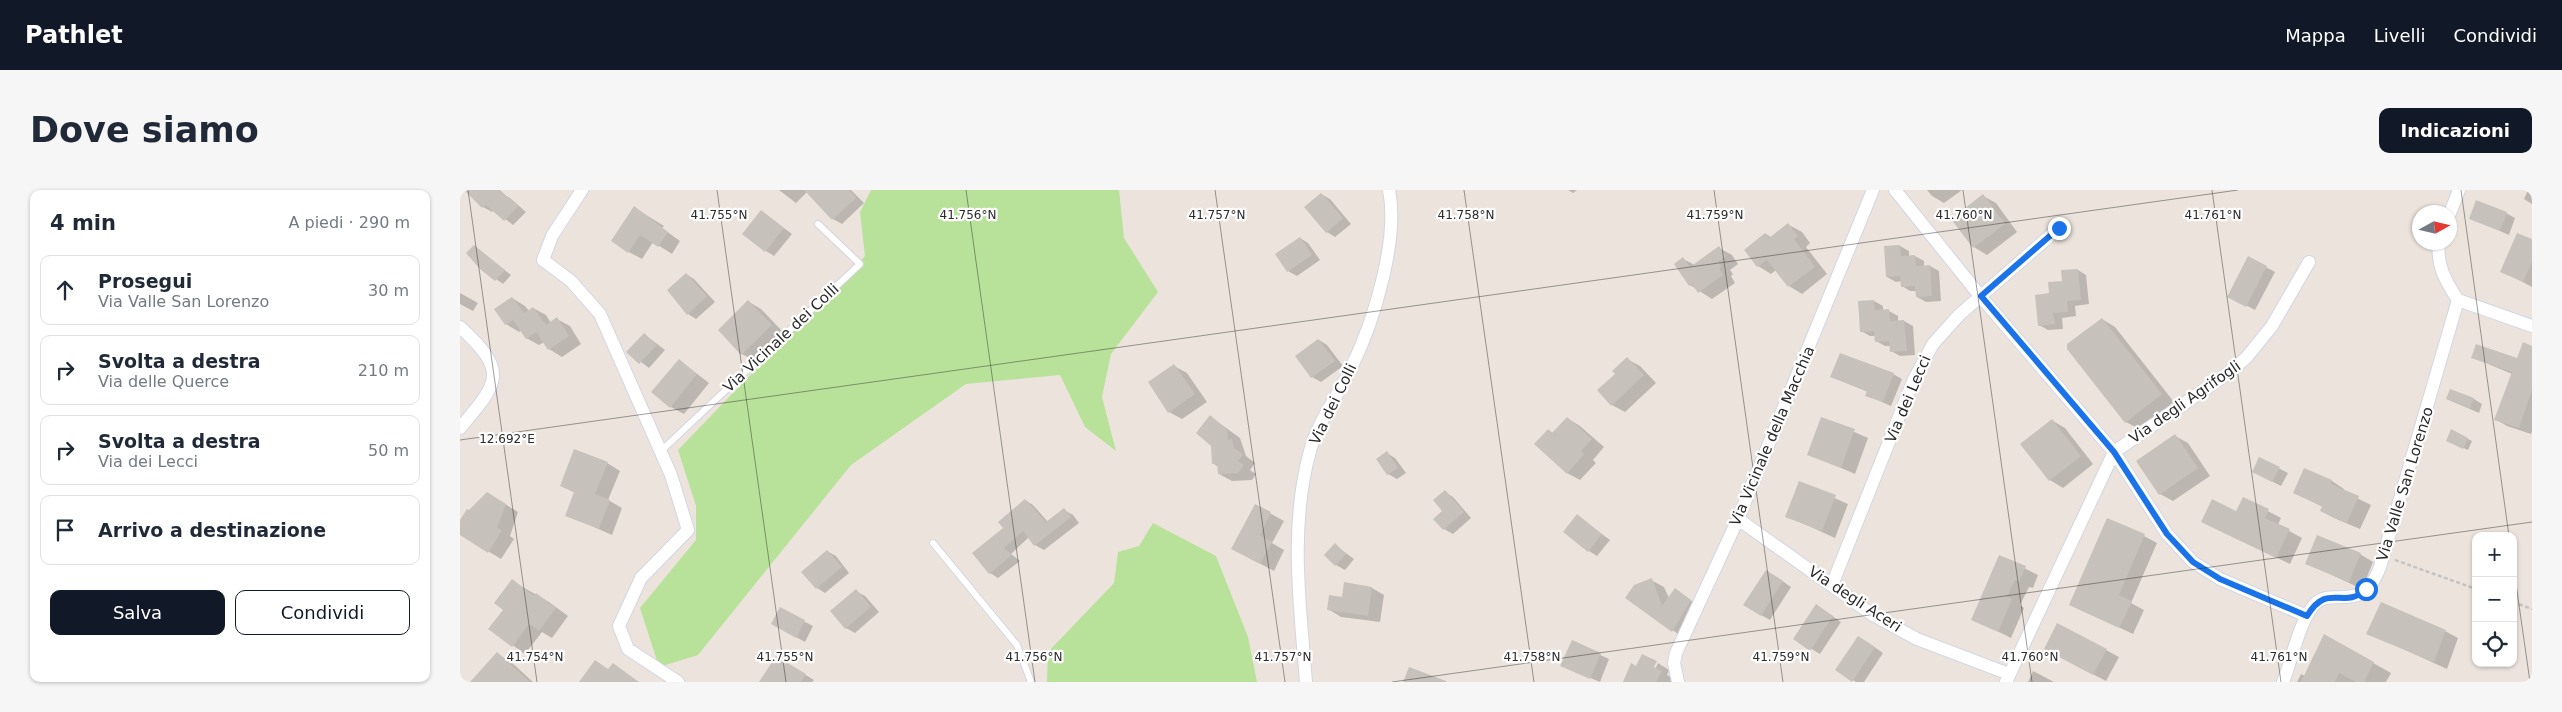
<!DOCTYPE html>
<html lang="it">
<head>
<meta charset="utf-8">
<style>
  :root { --surface:#fff; --page:#f6f6f7; --text:#1f2937; --muted:#747a83; --line:#e0e1e3; --accent:#111827 }
  body { margin:0; font-family:"DejaVu Sans",sans-serif; background:var(--page); color:var(--text) }
  .controls { position:absolute; right:15px; bottom:15px; display:grid; overflow:hidden; border-radius:10px; box-shadow:0 1px 4px #0004 }
  .controls button { width:45px; height:45px; display:grid; place-items:center; padding:0; border:0; border-bottom:1px solid var(--line); background:var(--surface); color:var(--text); font:25px sans-serif }
  .compass { position:absolute; left:1952px; top:15px; width:45px; height:45px; border-radius:50%; background:var(--surface); box-shadow:0 1px 4px #0004; rotate:82deg }
  .stop { position:absolute; width:15px; height:15px; margin:-11px; border:4px solid #1a73e8; border-radius:50%; background:#fff }
  .stop.end { background:#1a73e8; border-color:#fff; box-shadow:0 1px 5px #0008 }
  .list { margin:0; padding:0; list-style:none }
  h2 { display:flex; justify-content:space-between; align-items:center; height:65px; margin:0; padding:0 20px; font-size:21px }
  h2 small { font-size:16px; font-weight:400; color:var(--muted) }
  .list li { display:grid; grid-template-columns:32px 1fr auto; gap:15px; align-items:center; box-sizing:border-box; height:70px; margin:0 10px 10px; padding:0 10px; border:1px solid var(--line); border-radius:10px }
  .list b { display:block; font-size:19px; white-space:nowrap }
  .list p { margin:0; font-size:16px; white-space:nowrap; color:var(--muted) }
  .list em { font-size:16px; font-style:normal; color:var(--muted) }
  .actions { display:flex; gap:10px; padding:15px 20px }
  .actions a { flex:1; padding:11px 0; border:1px solid var(--accent); border-radius:10px; text-align:center; font-size:18px; color:var(--accent) }
  .actions .main { background:var(--accent); color:#fff }
  .icon { flex:none; width:28px; height:28px; fill:none; stroke:currentColor; stroke-width:2; stroke-linecap:round; stroke-linejoin:round }
  .map { position:relative; flex:none; width:2072px; height:492px; overflow:hidden; border-radius:10px }
  header { display:flex; align-items:center; gap:30px; box-sizing:border-box; height:70px; padding:0 25px; background:var(--accent); color:#fff }
  header strong { font-size:24px }
  nav { display:flex; gap:28px; margin-inline-start:auto; font-size:18px }
  .intro { display:flex; align-items:center; justify-content:space-between; box-sizing:border-box; height:120px; padding:0 30px }
  h1 { margin:0; font-size:35px }
  .button { padding:12px 22px; border-radius:10px; background:var(--accent); color:#fff; font-size:18px; font-weight:700 }
  main { display:flex; gap:30px; padding:0 30px }
  aside { flex:1; background:var(--surface); border-radius:10px; box-shadow:0 1px 4px #0004 }
  .map>svg:first-child { display:block }
  .green { fill:#b8e299 }
  .shadow { fill:#0003 }
  .building { fill:#c7c1bc }
  .lines { fill:none; stroke-linecap:round; stroke-linejoin:round }
  .service-casing { stroke:#d1d6e3; stroke-width:8 }
  .minor-casing { stroke:#d1d6e3; stroke-width:14 }
  .path { stroke:#c3c3c3; stroke-width:2.5; stroke-dasharray:4 2.5; stroke-linecap:butt }
  .service { stroke:#fff; stroke-width:6 }
  .minor { stroke:#fff; stroke-width:12 }
  .route { stroke:#1a73e8; stroke-width:6 }
  .ticks { fill:none; stroke:#2a2a2a; stroke-width:1; stroke-opacity:0.45 }
  .labels { text-anchor:middle; dominant-baseline:central; stroke-width:4.5; stroke-linejoin:round; paint-order:stroke }
  .street-label { font-size:15px; fill:#2a2a2a; stroke:#fff }
  .ticks-label { font-size:12px; text-anchor:middle; fill:#2a2a2a; stroke:#fff; stroke-width:4.5; stroke-linejoin:round; paint-order:stroke }
</style>
</head>
<body>
<header>
<strong>Pathlet</strong>
<nav><a>Mappa</a><a>Livelli</a><a>Condividi</a></nav>
</header>
<div class="intro"><h1>Dove siamo</h1><a class="button">Indicazioni</a></div>
<main>
<aside>
<h2>4 min<small>A piedi · 290 m</small></h2>
<ul class="list">
<li><svg class="icon" aria-label="ahead" viewBox="0 0 24 24"><path d="M12 20V5M6 11l6-6 6 6"/></svg><div><b>Prosegui</b><p>Via Valle San Lorenzo</p></div><em>30 m</em></li>
<li><svg class="icon" aria-label="right" viewBox="0 0 24 24"><path d="M7 20v-9h11M14 6l5 5-5 5"/></svg><div><b>Svolta a destra</b><p>Via delle Querce</p></div><em>210 m</em></li>
<li><svg class="icon" aria-label="right" viewBox="0 0 24 24"><path d="M7 20v-9h11M14 6l5 5-5 5"/></svg><div><b>Svolta a destra</b><p>Via dei Lecci</p></div><em>50 m</em></li>
<li><svg class="icon" aria-label="arrive" viewBox="0 0 24 24"><path d="M6 21V4h12l-3 4 3 4H6"/></svg><div><b>Arrivo a destinazione</b></div></li>
</ul>
<div class="actions"><a class="main">Salva</a><a>Condividi</a></div>
</aside>
<div class="map">
<svg width="2072" height="492" viewBox="0 0 2072 492">
  <rect width="100%" height="100%" fill="#ece4dc"/>
  <path class="green" d="M411 0H659L664 48 698 102 651 164 642 207 656 261 625 237 600 185 506 194 391 275 238 465 199 477 180 418 236 350V316L218 260 405 66 400 22Z
    M693 333 756 366 788 447 797 492H587L588 462 654 393 658 362 679 356Z"/>
  <path class="shadow" d="M7 0H37L50 8 66 22 53 35 34 20 32 22 23 17Z
    M319 0H345L347 2 336 13Z
    M369 0H391L404 13 382 34 373 29 357 12Z
    M1108 0H1117L1113 3Z
    M1467 0H1502L1484 13 1472 6Z
    M2068 0H2072V14L2064 9Z
    M861 4 870 9 891 34 875 47 867 42Z
    M1523 6 1536 13 1557 42 1527 65 1514 57Z
    M175 18 204 36 202 38 220 51 212 64 193 52 182 69 169 62Z
    M301 21 332 44 314 66 306 61Z
    M2046 23 2055 28 2049 45 2010 28Z
    M1329 35 1342 42 1350 53 1346 57 1367 84 1342 104 1329 96 1316 80 1311 84 1298 76 1286 60 1306 44 1312 48Z
    M840 48 848 53 860 70 837 86 828 81 816 64Z
    M2072 51V97L2042 81Z
    M1440 56 1449 61V66H1455L1464 71V77L1470 76 1479 81 1481 111 1466 112 1457 107 1456 101H1450L1442 96V91L1436 92 1427 87Z
    M14 57 51 85 43 94 21 78Z
    M1259 58 1272 65 1278 74 1270 80 1273 84 1271 86 1275 93 1252 109 1230 95 1223 69 1235 75Z
    M1789 68 1815 82 1795 120 1769 106Z
    M1618 80 1626 85 1629 114 1615 116 1616 126 1602 128 1603 139 1588 140 1579 135 1591 105Z
    M226 84 234 89 255 112 236 129 228 124Z
    M0 103 18 113 13 121 0 114Z
    M52 108 65 116 69 121 73 118 86 125 91 133 97 129 110 136 121 154 102 167 89 159 84 152 79 155 66 148 62 140 59 142 46 134 36 119Z
    M1414 111 1423 116V121H1429L1438 126V131H1444L1453 136 1455 165 1440 166 1431 161V156H1425L1416 151V146H1410L1401 141 1399 112Z
    M289 112 301 119 324 143 295 171 282 164Z
    M1642 129 1655 137 1714 212 1679 239 1666 232 1608 159Z
    M184 144 205 160 189 178 168 162Z
    M859 150 867 155 883 176 861 192 852 187 837 167Z
    M2072 158V242L2071 244 2047 236 2035 229 2052 184 2012 167 2058 170Z
    M1167 169 1180 176 1196 193 1165 222 1152 215 1157 184Z
    M219 170 249 193 224 224 211 217Z
    M714 176 727 183 747 212 722 229 709 222Z
    M1433 184 1442 189 1431 216 1406 205 1408 202 1372 187Z
    M1987 209H2014L2022 214 2019 223Z
    M751 227 780 248 786 266 795 273 790 280 796 284 792 290 772 291 759 284V277L754 274Z
    M1107 228 1120 236 1144 257 1133 270 1136 273 1120 290 1107 283 1088 240 1093 243Z
    M1362 228 1408 248 1395 284 1349 264Z
    M1593 231 1605 238 1633 274 1603 298 1590 290 1562 255Z
    M1992 241 2012 251 2008 260 1991 252Z
    M1715 246 1728 253 1750 286 1713 311 1700 304Z
    M927 263 935 268 946 283 937 289 928 284 918 269Z
    M1800 269 1828 283 1821 296 1802 286Z
    M147 273 160 281 148 310 162 318 152 345 107 325 115 303 102 296Z
    M1872 291 1884 299 1883 301 1911 315 1900 339 1874 328 1861 321 1863 317 1834 303Z
    M1340 293 1388 314 1375 348 1327 326Z
    M985 302 993 307 1011 328 993 344 984 339Z
    M1783 308 1821 328 1818 335 1842 348 1830 374 1742 332 1777 322Z
    M565 310 573 315 588 332 604 320 613 325 619 333 584 360 575 355 569 347 551 364 560 371 538 388 530 383 545 338Z
    M40 311 58 322 50 346 54 349 41 369 0 344V332L10 321Z
    M795 315 824 331 812 353 824 360 814 381 786 366Z
    M1117 326 1150 350 1137 366 1129 361Z
    M1684 346 1697 353 1671 413 1684 420 1673 444 1610 414Z
    M875 355 894 369 885 380 876 375Z
    M367 361 376 366 389 383 365 403 357 398Z
    M1900 364 1913 372 1902 399 1846 373Z
    M1540 366 1578 385 1573 398 1569 397 1560 415 1564 418 1551 448 1513 429Z
    M1315 386 1331 397 1310 430 1301 425Z
    M1191 390 1204 397 1209 408 1215 400 1244 419 1225 449 1167 407Z
    M52 391 89 412 108 426 92 448 82 442 65 464 30 439 44 419Z
    M912 398 924 405 920 432 881 427 868 419Z
    M396 401 405 406 419 422 395 443 386 438Z
    M320 419 353 436 345 452 312 434Z
    M1365 421 1381 432 1360 464 1335 449Z
    M1985 441 1998 448 1987 479 1908 443Z
    M1865 446 1931 483 1926 492H1837L1841 484 1845 486Z
    M1112 452 1149 469 1140 492 1102 476Z
    M1407 452 1423 463 1404 492H1396L1377 480Z
    M1646 460 1659 467 1646 491 1598 466Z
    M37 464 50 471 73 492H18Z
    M316 467 354 490 352 492H310Z
    M1198 473 1209 480 1207 485 1214 489 1212 492H1166L1193 484Z
    M1573 481 1594 492H1568Z"/>
  <path class="building" d="M4 0H40L58 16 44 31 26 15 22 18Z
    M344 0H389L396 8 372 30Z
    M861 3 883 28 866 43 844 17Z
    M1523 4 1545 34 1513 58 1491 29Z
    M2016 10 2047 22 2040 41 2009 29Z
    M174 16 208 42 198 57 180 45 168 63 151 51Z
    M301 20 324 38 305 62 282 44Z
    M1328 33 1338 46 1334 49 1355 77 1328 97 1307 70 1297 77 1284 60 1305 43 1309 48Z
    M2057 43 2072 49V72L2063 92 2040 82Z
    M840 47 852 65 827 82 815 64Z
    M14 55 45 80 35 91 20 79 6 63Z
    M1440 55 1441 66 1455 65 1456 76 1470 75 1472 106 1456 107 1455 96 1441 97 1440 86 1426 87 1424 56Z
    M1259 56 1266 66 1258 72 1261 76 1259 78 1263 85 1238 103 1232 94 1229 96 1214 74 1223 67 1230 77Z
    M1788 66 1807 76 1786 117 1767 107Z
    M1618 79 1621 110 1607 111 1608 122 1593 123 1595 134 1578 136 1575 105 1589 103 1588 92 1602 91 1601 80Z
    M226 83 247 106 227 125 207 100Z
    M52 107 64 123 73 117 86 135 97 127 109 146 88 160 76 142 66 149 53 130 45 135 34 119Z
    M288 110 312 135 281 165 258 140Z
    M1414 110 1415 120 1429 119 1430 131 1444 130 1447 161 1430 162 1429 151 1415 152 1414 141 1400 142 1398 111Z
    M1642 128 1702 204 1665 233 1607 159V154Z
    M184 143 197 155 179 174 166 162Z
    M858 149 875 171 851 188 835 166Z
    M2063 152 2072 156V200L2059 238 2034 230 2052 182 2011 168 2016 154 2057 168Z
    M1380 163 1434 183 1423 212 1405 206 1407 201 1370 187Z
    M1167 167 1184 185 1151 216 1137 200 1155 184 1152 181Z
    M219 169 237 184 210 218 191 202Z
    M714 174 735 204 708 223 688 192Z
    M1990 199 2014 208 2010 219 1986 209Z
    M750 225 767 240 768 250 772 249 774 258 783 264 778 271 784 275 778 283 758 284 757 274H752L751 256 736 243Z
    M1107 227 1132 249 1121 261 1124 264 1107 284 1074 254 1088 239 1092 243Z
    M1361 227 1395 239 1381 278 1347 265Z
    M1592 229 1621 266 1589 291 1560 254Z
    M1991 239 2008 248 2003 259 1986 251Z
    M1715 244 1738 278 1699 305 1676 271Z
    M114 259 148 272 135 304 150 310 139 339 105 326 114 302 100 296Z
    M927 261 938 278 927 285 916 269Z
    M1799 267 1820 277 1812 292 1792 282Z
    M1844 278 1872 290 1871 294 1899 306 1887 333 1860 321 1862 316 1833 303Z
    M1339 291 1376 305 1362 341 1325 327Z
    M985 300 1004 322 983 340 973 329 982 321 973 310Z
    M27 302 46 314 37 338 42 340 28 363 0 345V330L7 319 9 320Z
    M1783 307 1809 319 1805 328 1830 339 1816 368 1741 332 1752 309 1776 321Z
    M565 309 586 332 604 318 611 327 574 356 563 341 544 358 552 365 529 384 512 363 543 338 538 332Z
    M795 314 811 322 800 345 812 352 800 374 771 359Z
    M1117 324 1142 344 1128 362 1103 342Z
    M1647 328 1685 344 1659 405 1672 411 1659 438 1609 415Z
    M1857 345 1901 363 1889 392 1845 374Z
    M875 353 886 364 875 376 864 365Z
    M367 360 382 377 356 399 341 382Z
    M1539 365 1566 376 1559 392 1555 390 1547 407 1552 409 1538 442 1511 430Z
    M1306 380 1323 391 1301 426 1283 415Z
    M1192 388 1202 416 1215 398 1231 410 1212 442 1165 408 1174 395Z
    M52 389 74 406 76 403 96 418 79 441 69 434 52 457 28 439 43 420 34 413Z
    M884 392 912 397 908 426 867 420 869 405 882 407Z
    M396 399 411 417 385 439 370 421Z
    M1921 412 1986 440 1974 472 1906 444Z
    M1356 414 1373 426 1350 461 1333 449Z
    M320 417 345 430 336 448 311 434Z
    M1597 433 1647 459 1633 485 1584 459Z
    M1864 444 1914 472 1904 492H1896L1879 483 1875 492H1841Z
    M1398 446 1415 457 1392 492 1375 480Z
    M1112 450 1141 463 1130 489 1100 476Z
    M37 462 70 492H10Z
    M1182 464 1197 471 1194 477 1202 481 1196 492H1163L1171 473 1176 476Z
    M316 466 346 484 341 492H299Z
    M135 470 148 479 153 473 179 492H119Z
    M949 477 986 491V492H943Z"/>
  <g class="lines">
    <g class="service-casing">
      <path id="service" d="M201 261 400 74 358 34
        M473 353 557 455 571 492"/>
    </g>
    <g class="minor-casing">
      <path id="minor" d="M122 0 92 46 83 70 111 91 140 124 211 285 228 340 181 388 159 436 168 459 218 492
        M1435 0 1521 107 1654 262 1707 344 1733 372 1760 389 1847 426
        M1990 23 1999 0
        M1998 110 2072 136
        M0 137C49 182 39 192 0 238
        M1278 329 1413 425 1457 449 1549 484
        M1372 395 1454 189 1473 154 1499 125 1599 38
        M846 492C840 415 829 337 850 261 858 230 879 205 892 176 914 131 939 49 929 0
        M1218 492 1214 473 1216 463 1278 329 1413 0
        M1546 492 1654 262 1767 184 1786 168 1812 136 1849 72
        M1823 492C1832 470 1839 431 1855 414 1871 396 1902 426 1920 377L1998 110C1986 92 1976 75 1979 52"/>
    </g>
    <path class="path" d="M1935 370 2016 399
      M2053 412 2072 419"/>
    <use href="#service" class="service"/>
    <use href="#minor" class="minor"/>
  </g>
  <g class="lines">
    <path class="route" d="M1599 38 1521 106 1654 262 1707 344 1733 372 1760 389 1847 426C1868 391 1884 421 1906 399"/>
  </g>
  <path class="ticks" d="M8 0 77 492M257 0 326 492M506 0 575 492M755 0 825 492M1004 0 1074 492M1254 0 1323 492M1503 0 1572 492M1752 0 1821 492M2001 0 2049 346M0 250 1778 0M2053 373 2070 492M932 492 2072 332"/>
  <g class="labels">
    <g class="street-label">
      <text transform="translate(321 148) rotate(-43)">Via Vicinale dei Colli</text>
      <text transform="translate(1448 209) rotate(-67)">Via dei Lecci</text>
      <text transform="translate(1725 212) rotate(-35)">Via degli Agrifogli</text>
      <text transform="translate(873 214) rotate(-64)">Via dei Colli</text>
      <text transform="translate(1312 246) rotate(-67)">Via Vicinale della Macchia</text>
      <text transform="translate(1945 294) rotate(-73)">Via Valle San Lorenzo</text>
      <text transform="translate(1395 409) rotate(33)">Via degli Aceri</text>
    </g>
  </g>
  <g class="ticks-label">
    <text x="259" y="29">41.755°N</text>
    <text x="508" y="29">41.756°N</text>
    <text x="757" y="29">41.757°N</text>
    <text x="1006" y="29">41.758°N</text>
    <text x="1255" y="29">41.759°N</text>
    <text x="1504" y="29">41.760°N</text>
    <text x="1753" y="29">41.761°N</text>
    <text x="47" y="253">12.692°E</text>
    <text x="75" y="471">41.754°N</text>
    <text x="325" y="471">41.755°N</text>
    <text x="574" y="471">41.756°N</text>
    <text x="823" y="471">41.757°N</text>
    <text x="1072" y="471">41.758°N</text>
    <text x="1321" y="471">41.759°N</text>
    <text x="1570" y="471">41.760°N</text>
    <text x="1819" y="471">41.761°N</text>
  </g>
</svg>
<div class="controls">
<button>+</button>
<button>−</button>
<button><svg class="icon" aria-label="locate" viewBox="0 0 24 24"><circle cx="12" cy="12" r="6"/><path d="M12 2v4M12 18v4M2 12h4M18 12h4"/></svg></button>
</div>
<svg class="compass" viewBox="-18 -18 36 36"><path d="M0-13l5 13h-10z" fill="#e53935"/><path d="M0 13l5-13h-10z" fill="#747a83"/></svg>
<div class="stop" style="left:1906px;top:399px"></div>
<div class="stop end" style="left:1599px;top:38px"></div>
</div>
</main>
</body>
</html>
